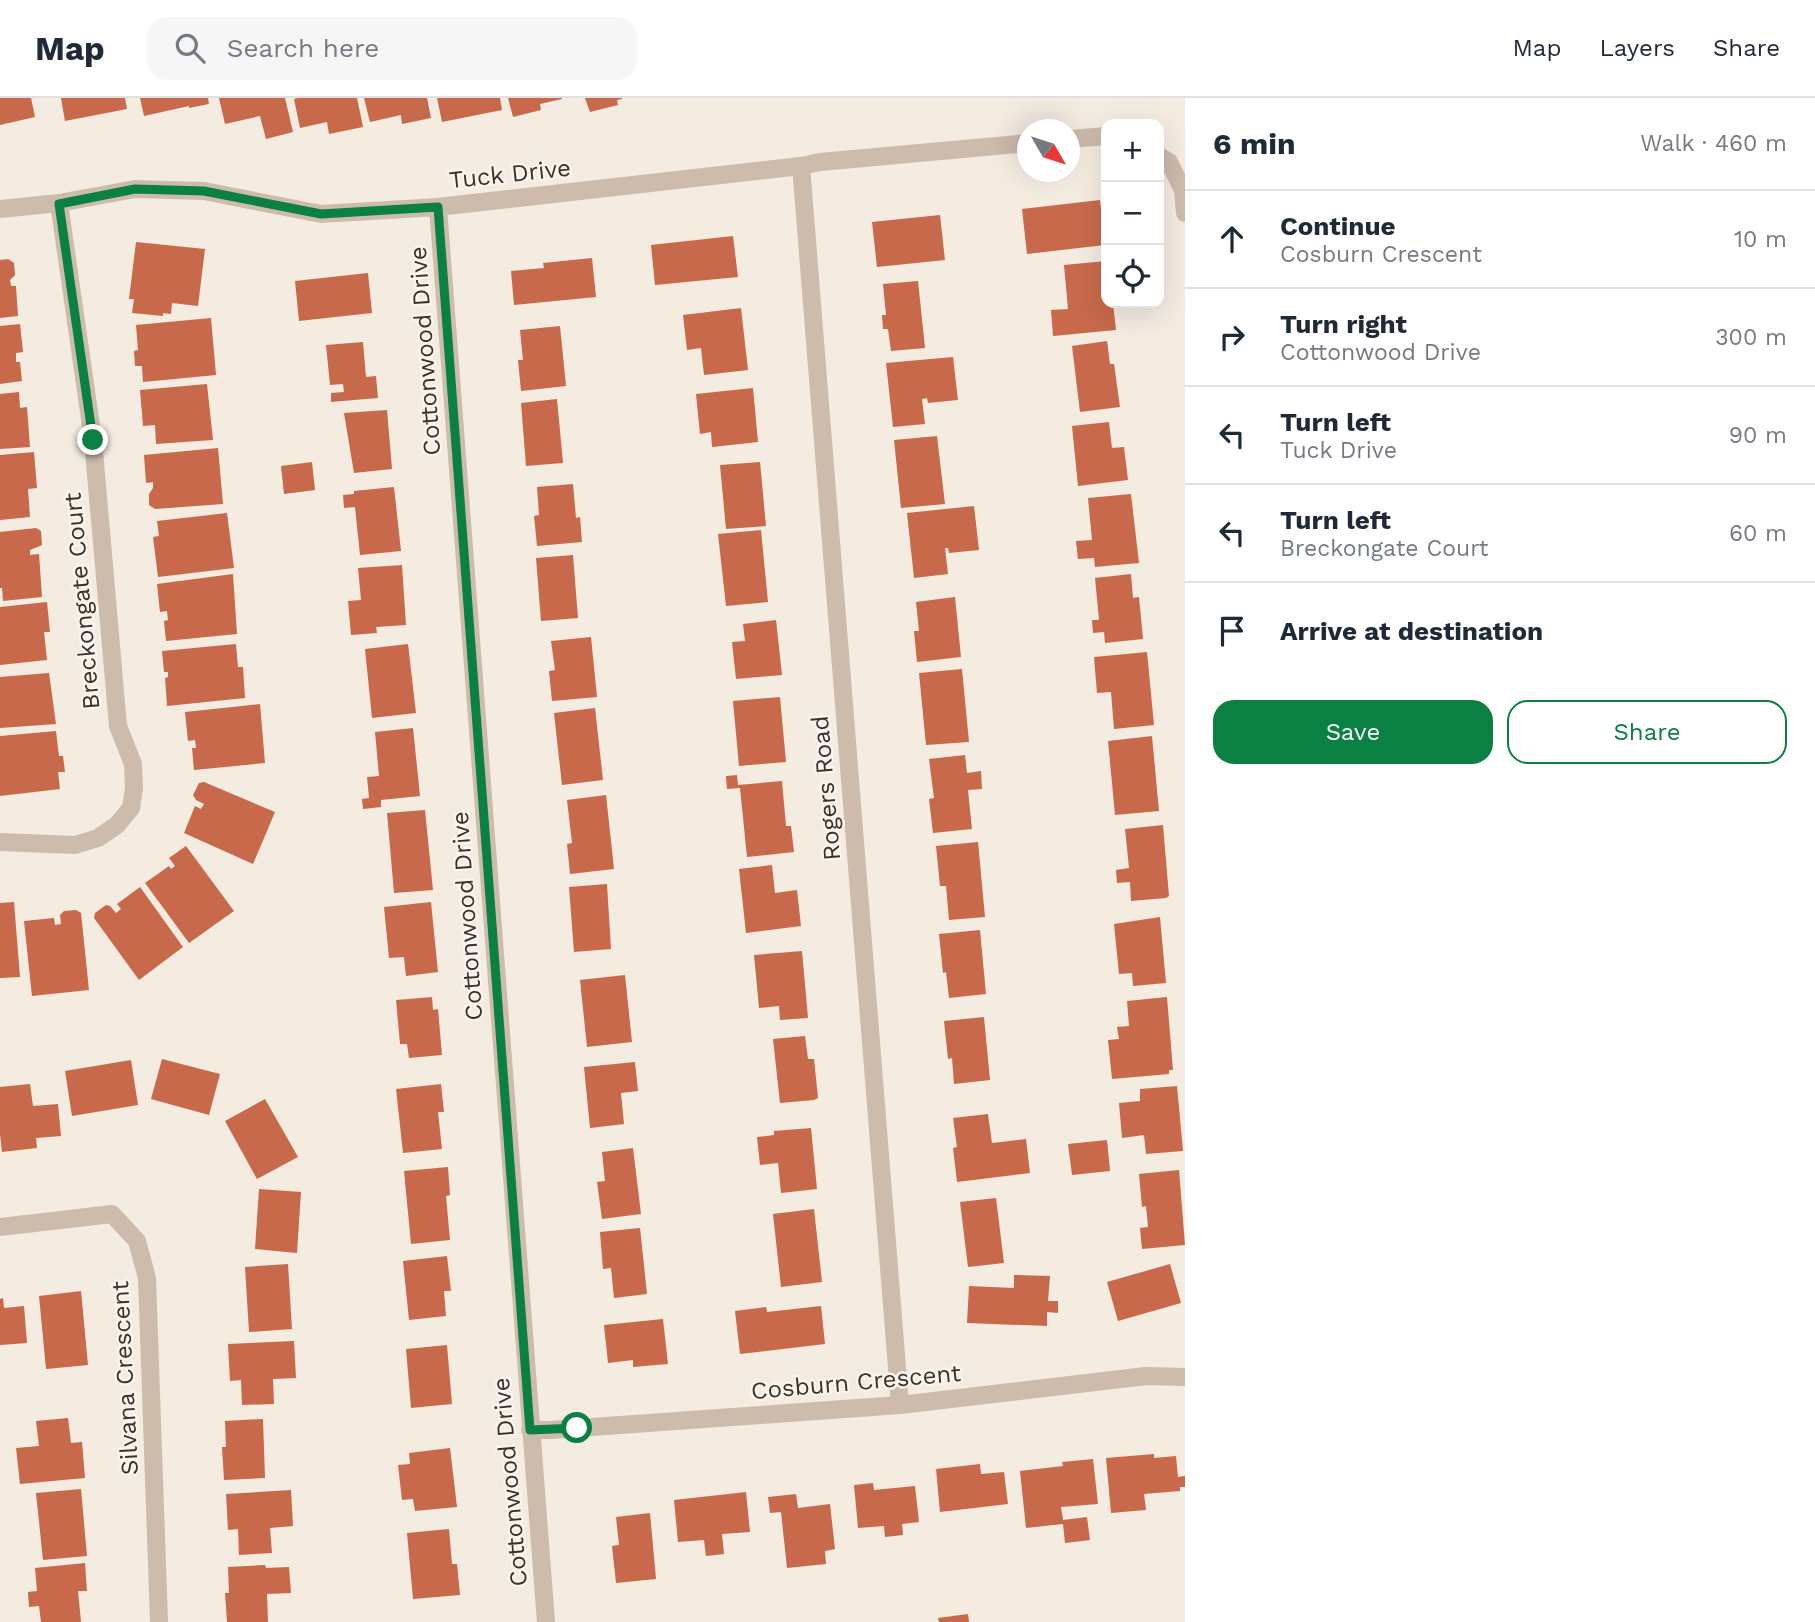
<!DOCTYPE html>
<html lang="en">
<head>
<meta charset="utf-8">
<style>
  :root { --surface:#fff; --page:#f6f6f7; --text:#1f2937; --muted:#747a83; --line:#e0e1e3; --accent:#0b8043 }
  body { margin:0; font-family:"Work Sans",sans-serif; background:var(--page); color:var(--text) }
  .controls { position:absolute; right:21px; top:21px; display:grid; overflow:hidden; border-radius:14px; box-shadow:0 7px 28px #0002 }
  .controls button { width:63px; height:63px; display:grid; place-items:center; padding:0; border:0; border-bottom:2px solid var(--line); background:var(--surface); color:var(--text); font:35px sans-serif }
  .compass { position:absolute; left:1017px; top:21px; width:63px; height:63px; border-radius:50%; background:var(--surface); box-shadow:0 7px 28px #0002; rotate:129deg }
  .stop { position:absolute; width:21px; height:21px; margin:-16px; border:5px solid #0b8043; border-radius:50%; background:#fff }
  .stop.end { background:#0b8043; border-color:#fff; box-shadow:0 2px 7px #0008 }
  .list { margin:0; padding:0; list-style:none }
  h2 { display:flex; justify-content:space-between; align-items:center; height:91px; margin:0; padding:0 28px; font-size:30px }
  h2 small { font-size:23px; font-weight:400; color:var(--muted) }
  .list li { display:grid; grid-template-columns:46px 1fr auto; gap:21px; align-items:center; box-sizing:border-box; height:98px; padding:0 28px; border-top:2px solid var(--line) }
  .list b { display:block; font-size:26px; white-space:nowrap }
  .list p { margin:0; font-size:23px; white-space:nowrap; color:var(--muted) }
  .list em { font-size:23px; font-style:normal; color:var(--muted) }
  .actions { display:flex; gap:14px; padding:21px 28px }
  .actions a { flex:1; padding:16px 0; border:2px solid var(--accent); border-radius:21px; text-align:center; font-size:24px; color:var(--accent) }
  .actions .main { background:var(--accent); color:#fff }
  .icon { flex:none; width:38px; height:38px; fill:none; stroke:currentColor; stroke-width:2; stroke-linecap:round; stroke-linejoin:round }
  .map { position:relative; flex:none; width:1185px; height:1524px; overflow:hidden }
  header { display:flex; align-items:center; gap:42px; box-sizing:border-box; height:98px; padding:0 35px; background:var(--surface); border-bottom:2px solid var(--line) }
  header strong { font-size:33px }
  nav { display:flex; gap:38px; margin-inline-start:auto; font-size:24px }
  .search { width:490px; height:63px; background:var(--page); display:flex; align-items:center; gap:18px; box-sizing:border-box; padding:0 24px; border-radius:21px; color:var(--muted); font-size:26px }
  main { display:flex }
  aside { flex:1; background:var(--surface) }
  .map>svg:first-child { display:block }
  .building { fill:#c8694b }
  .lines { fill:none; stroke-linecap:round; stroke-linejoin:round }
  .street { stroke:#cdbbac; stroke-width:18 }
  .route { stroke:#0b8043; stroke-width:9 }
  .labels { text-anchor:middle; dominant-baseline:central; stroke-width:5; stroke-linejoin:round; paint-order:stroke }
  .street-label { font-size:24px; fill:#3b302b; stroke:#fbf5ee }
</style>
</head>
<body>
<header>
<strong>Map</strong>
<div class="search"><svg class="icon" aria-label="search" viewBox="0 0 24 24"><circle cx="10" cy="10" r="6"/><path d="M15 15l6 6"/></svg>Search here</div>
<nav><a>Map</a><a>Layers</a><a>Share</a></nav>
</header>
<main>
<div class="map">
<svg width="1185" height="1524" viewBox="0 0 1185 1524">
  <rect width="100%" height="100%" fill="#f4ebe1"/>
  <path class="building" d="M0 0H31L35 19 0 27Z
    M61 0H125L127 11 65 23Z
    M140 0H208L209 6 189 10V8L144 18Z
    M219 0H285L293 34 266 41 260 18 225 26Z
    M298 0H357L363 29 329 36 327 24 300 30 294 1Z
    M364 0H427L431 20 402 26 401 17 370 24Z
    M437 0H500L502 12 442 24Z
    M508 0H562V1L540 6 541 12 513 19Z
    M585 0H622V1L617 2 618 7 590 14Z
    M1100 102 1105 147 1027 156 1022 111Z
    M940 117 945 162 877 169 872 124Z
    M733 138 738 179 655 187 651 147Z
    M136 144 205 151 198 208 172 205 171 216 163 215V218L132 215 134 201H129Z
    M592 160 596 199 514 207 511 173 544 170 543 165Z
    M8 161 14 165 15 177 10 182 11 188H16L18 218 0 220V162Z
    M1106 163V205H1113L1116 232 1053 238 1051 212 1068 211 1064 167Z
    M368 175 372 215 299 223 295 183Z
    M918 183 925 250 891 253 888 231H883L882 217H886L883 186Z
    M741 210 748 272 704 277 701 250 687 252 683 217Z
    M211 220 216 277 143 284 142 268H135L134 253 138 252 136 227Z
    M20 226 23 254 16 255V264H20L22 283 0 286V228Z
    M560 228 566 288 521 293 518 262H523L520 232Z
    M1107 243 1110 266H1114L1120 309 1080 314 1072 248Z
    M363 244 366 279 376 278 378 300 331 304V295L344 294 343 286 330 287 326 247Z
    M953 259 958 302 928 305 927 300 922 301 925 326 893 329 886 265Z
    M207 286 213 342 156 346 155 327 143 328 140 292Z
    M753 290 758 344 712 349 711 334 700 336 696 296Z
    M19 294 20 310 27 309 30 349 0 351V296Z
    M557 301 563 365 526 368 521 305Z
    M387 312 392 371 354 375 344 315Z
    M1109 324 1112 350 1124 349 1128 382 1078 388 1072 328Z
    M937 338 945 406 901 410 894 342Z
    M218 350 223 406 155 411 149 407V396L153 390V384L146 385 144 357Z
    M34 354 37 390 28 391 30 419 0 422V357Z
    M312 364 315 392 284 396 281 368Z
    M760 364 766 428 726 431 720 367Z
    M573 386 576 420 580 419 582 444 537 448 534 418 539 417 537 389Z
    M394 389 401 453 360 457 355 409 344 410 343 397 354 396V393Z
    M1131 396 1139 465 1095 469 1094 460 1078 461 1076 443 1092 442 1088 400Z
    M974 408 979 452 949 455 948 450H945L948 476 914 480 907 415Z
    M227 415 234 470 158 479 153 439 159 438 157 423Z
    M36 430 41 433 42 447 30 452V457L39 456 42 499 3 503 2 490H0V434Z
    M761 432 768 504 726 508 718 436Z
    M573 457 578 520 541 523 536 460Z
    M402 467 406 527 376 529 377 535 351 537 348 503 361 502 358 470Z
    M233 476 237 536 166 543 164 523 168 522 167 513 160 514 157 486Z
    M1131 476 1133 500 1139 499 1143 541 1105 545 1104 534 1093 535 1092 522H1099L1095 480Z
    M955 499 961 559 917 564 914 533H919L916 504Z
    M47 504 50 534H44L47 562 0 567V509Z
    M776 522 782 577 736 581 732 544 745 543 743 526Z
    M591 539 597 599 552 603 549 573 555 572 551 543Z
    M236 546 238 569H243L245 600 167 608 165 580 168 579V574H164L162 553Z
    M408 546 416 615 372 620 365 551Z
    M1147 554 1154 627 1114 631 1111 594 1097 595 1094 559Z
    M962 571 969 644 926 647 919 575Z
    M49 575 56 626 0 630V579Z
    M780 599 786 664 739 668 733 603Z
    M260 606 265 665 194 672 192 650H196L195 642 188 643 185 614Z
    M595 610 603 682 562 687 554 615Z
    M413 630 420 698 381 702V709L363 711 362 701 369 700 367 679 379 678 375 634Z
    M56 633 59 658H63L65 674H58L60 691 0 698V638Z
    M1152 638 1159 713 1115 717 1108 643Z
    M965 657 967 675 981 673 982 691 968 692 972 731 933 735 929 701 934 700 929 661Z
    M737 677 738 687 782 683 786 728H791L794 754 747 759 740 690 727 691 726 678Z
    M204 684 275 714 253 766 184 735 195 708 201 711 204 706 196 702 193 697 199 685Z
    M606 697 614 771 570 776 567 746 572 745 567 702Z
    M425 712 433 792 394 795 387 715Z
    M1163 727 1169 798 1166 800 1131 803 1130 784 1117 785 1116 772 1129 770 1125 731Z
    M978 744 985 819 949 822 946 788H940L936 748Z
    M186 748 234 813 189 845 145 785 169 768 171 771 175 768 169 760Z
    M772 767 775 795 797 792 801 828 746 835 739 771Z
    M607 786 611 851 574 854 569 789Z
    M140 789 183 849 139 882 94 820 95 815 106 807 110 808 116 815 121 811 117 806Z
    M14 804 20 879 0 880V805Z
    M431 804 438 874 406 878 404 859 389 860 384 809Z
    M76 812 81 815 89 892 32 898 24 823 54 820 55 827 61 826 60 817 64 813Z
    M1160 819 1166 885 1133 888 1132 875 1119 876 1114 826Z
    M980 832 986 896 949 900 946 874 943 875 939 836Z
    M802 853 808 920 780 922 779 908 759 910 754 857Z
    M625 877 632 944 587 949 580 882Z
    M432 899 433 912 438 911 442 957 409 960 407 946H400L396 902Z
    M1167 899 1173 972H1169V976L1112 981 1108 942 1119 941 1117 929 1129 928 1127 903Z
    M984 919 990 982 954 986 952 960 948 961 944 923Z
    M805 938 808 961H814L818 1000 814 1002 780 1005 773 941Z
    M162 961 220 976 209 1017 151 1001Z
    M131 962 138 1007 72 1018 65 973Z
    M635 964 638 993 621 995 624 1026 590 1030 584 969Z
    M30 986 33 1008 58 1006 61 1038 36 1040 37 1050 2 1054 0 1036V989Z
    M441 986 444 1014H438L442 1051 403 1055 396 991Z
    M1177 988 1183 1053 1146 1056 1144 1037 1122 1040 1119 1005 1140 1003V991Z
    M265 1001 298 1059 257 1081 225 1023Z
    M988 1016 992 1045 1026 1041 1030 1075 957 1084 953 1050 957 1049 953 1020Z
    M811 1030 817 1091 781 1095 778 1065 760 1067 757 1039 774 1037V1033Z
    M1107 1042 1110 1073 1072 1077 1068 1046Z
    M633 1050 641 1116 602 1121 597 1084 605 1083 602 1054Z
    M448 1069 450 1097 446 1098 450 1142 411 1146 404 1073Z
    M1179 1072 1185 1147 1142 1151 1140 1130 1148 1129 1146 1108 1142 1109 1139 1076Z
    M259 1091 301 1094 297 1155 255 1151Z
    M996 1100 1004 1165 968 1169 960 1104Z
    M814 1111 822 1184 781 1189 773 1116Z
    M640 1130 647 1196 614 1200 611 1170 603 1171 600 1134Z
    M447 1158 451 1193H444L446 1218 409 1222 403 1163Z
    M288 1166 292 1231 249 1234 245 1169Z
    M1170 1166 1181 1205 1118 1223 1107 1184Z
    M1014 1177 1050 1178 1048 1203H1058V1215L1047 1214V1228L967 1225 969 1188 1014 1190Z
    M81 1193 88 1267 46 1271 39 1198Z
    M3 1200 4 1210 24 1208 27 1245 0 1247V1201Z
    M821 1208 825 1246 740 1256 735 1213 766 1209 767 1214Z
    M663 1221 668 1266 633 1269V1262L608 1265 604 1227Z
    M294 1243 296 1280 273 1281 274 1306 242 1307 241 1282 230 1283 228 1246Z
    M447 1247 452 1306 411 1310 406 1251Z
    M68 1320 71 1345 82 1344 85 1380 20 1386 16 1350 39 1348 36 1323Z
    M263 1321 265 1380 224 1382 222 1349H226L225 1323Z
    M450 1350 457 1409 415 1413 413 1401 402 1402 398 1367 410 1366 409 1355Z
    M1154 1356V1360L1176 1358 1178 1379 1185 1378V1389H1180V1393L1144 1396 1146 1412 1111 1415 1106 1360Z
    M1093 1361 1098 1406 1061 1409 1063 1422 1087 1419 1090 1442 1065 1445 1063 1426 1026 1430 1020 1373 1063 1368 1062 1364Z
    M980 1366 981 1376 1004 1374 1008 1406 940 1414 936 1371Z
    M873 1385 874 1392 915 1388 919 1424 902 1426 903 1437 885 1439 884 1428 858 1430 854 1387Z
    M81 1391 87 1458 43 1462 36 1395Z
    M291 1392 293 1428 270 1430 272 1455 239 1457 238 1431 228 1432 226 1396Z
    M746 1394 750 1434 722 1436 724 1456 706 1458 704 1442 678 1444 674 1402Z
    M796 1396 798 1410 830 1406 835 1451 825 1453 826 1466 787 1470 781 1414 770 1415 768 1399Z
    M650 1415 656 1481 616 1485 612 1448 619 1447 616 1419Z
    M449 1431 452 1466H457L460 1497 413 1501 407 1435Z
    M85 1465 87 1493H78L81 1524H41L39 1508 29 1509 28 1494 37 1493 35 1470Z
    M265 1467 266 1470 289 1469 291 1495 267 1496 268 1524H227L225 1495H229L228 1469Z
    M968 1516 969 1524H939L938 1520Z"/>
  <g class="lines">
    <path class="street" d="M1070 41 1106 38
      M1159 58 1169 64 1183 92 1185 115
      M801 68 900 1307
      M438 109 546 1524
      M0 111 59 105 135 91 204 93 321 116 438 109 801 68 820 64 1028 45
      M0 744 75 747 98 740 117 727 131 710 134 690 133 666 118 628 93 342 59 105
      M0 1129 112 1116 137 1143 147 1180 159 1524
      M530 1332H550L900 1307 1146 1278 1185 1279"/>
  </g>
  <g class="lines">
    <path class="route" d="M93 342 59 106 135 91 204 93 321 116 438 109 530 1332 577 1330"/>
  </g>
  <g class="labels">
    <g class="street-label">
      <text transform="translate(510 76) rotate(-6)">Tuck Drive</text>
      <text transform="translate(425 253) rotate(-94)">Cottonwood Drive</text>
      <text transform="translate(82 503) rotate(-95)">Breckongate Court</text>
      <text transform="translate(826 690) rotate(-95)">Rogers Road</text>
      <text transform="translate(467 818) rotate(-94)">Cottonwood Drive</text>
      <text transform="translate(125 1280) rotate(-93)">Silvana Crescent</text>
      <text transform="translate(856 1284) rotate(-5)">Cosburn Crescent</text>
      <text transform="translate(510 1384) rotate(-95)">Cottonwood Drive</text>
    </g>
  </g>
</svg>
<div class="controls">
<button>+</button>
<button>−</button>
<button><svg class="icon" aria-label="locate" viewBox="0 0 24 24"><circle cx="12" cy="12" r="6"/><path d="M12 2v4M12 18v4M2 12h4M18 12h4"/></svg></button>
</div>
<svg class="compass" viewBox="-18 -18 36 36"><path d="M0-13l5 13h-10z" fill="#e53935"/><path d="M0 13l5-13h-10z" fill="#747a83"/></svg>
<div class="stop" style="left:577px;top:1330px"></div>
<div class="stop end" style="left:93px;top:342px"></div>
</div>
<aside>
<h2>6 min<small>Walk · 460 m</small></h2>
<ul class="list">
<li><svg class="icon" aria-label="ahead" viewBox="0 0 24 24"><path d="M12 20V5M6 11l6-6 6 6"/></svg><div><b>Continue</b><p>Cosburn Crescent</p></div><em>10 m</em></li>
<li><svg class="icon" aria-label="right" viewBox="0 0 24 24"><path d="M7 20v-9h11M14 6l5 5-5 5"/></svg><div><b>Turn right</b><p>Cottonwood Drive</p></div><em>300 m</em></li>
<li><svg class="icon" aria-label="left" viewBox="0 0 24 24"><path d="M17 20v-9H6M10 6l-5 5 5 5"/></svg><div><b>Turn left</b><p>Tuck Drive</p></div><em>90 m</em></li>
<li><svg class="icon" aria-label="left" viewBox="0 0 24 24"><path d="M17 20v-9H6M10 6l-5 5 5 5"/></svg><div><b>Turn left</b><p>Breckongate Court</p></div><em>60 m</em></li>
<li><svg class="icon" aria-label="arrive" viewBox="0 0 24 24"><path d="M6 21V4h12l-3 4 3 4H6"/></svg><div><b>Arrive at destination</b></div></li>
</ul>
<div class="actions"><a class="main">Save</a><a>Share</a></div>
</aside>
</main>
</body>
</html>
